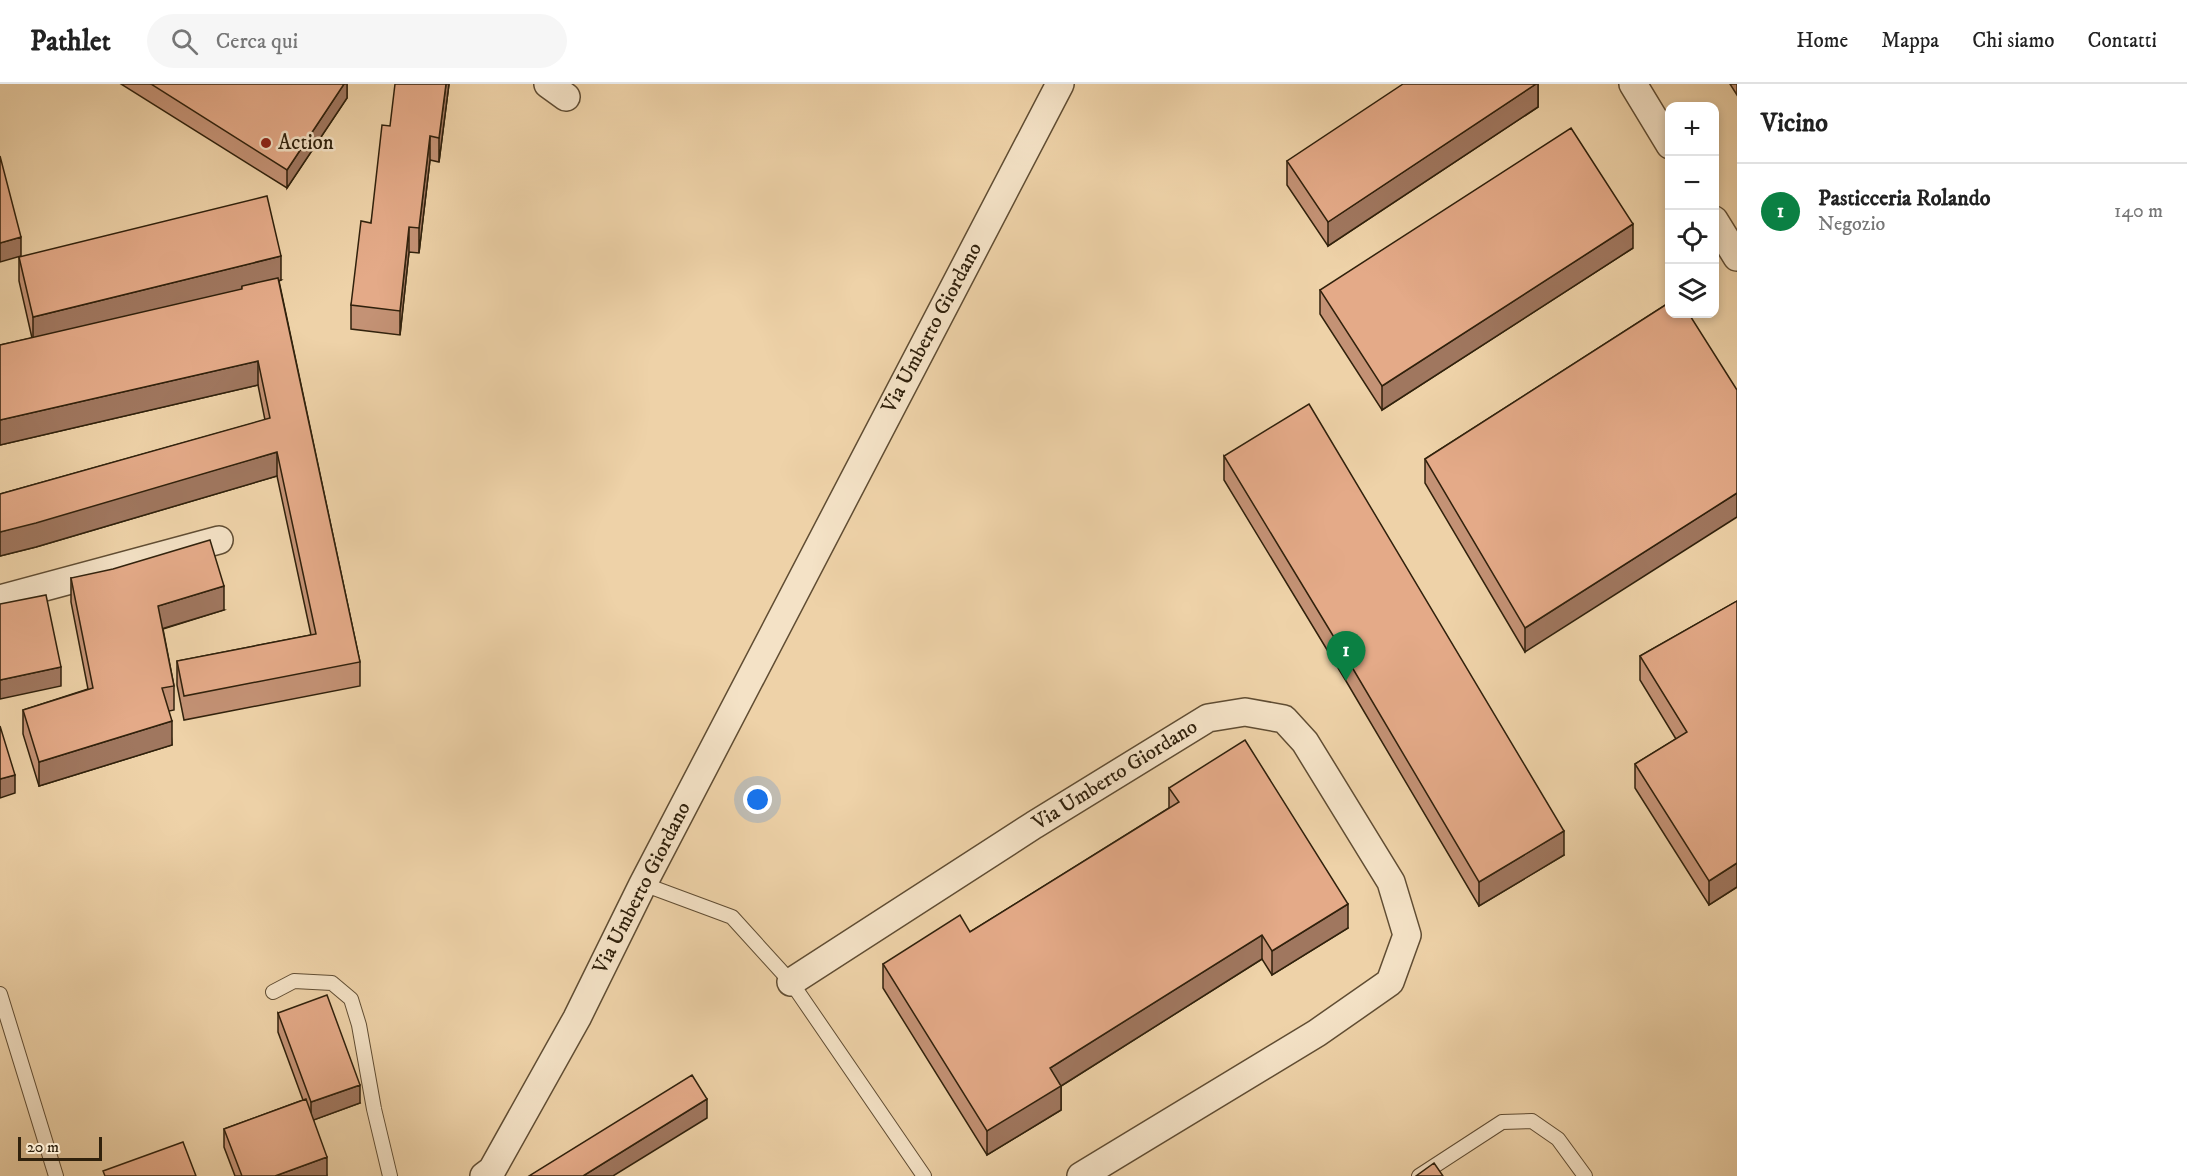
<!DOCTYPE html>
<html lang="it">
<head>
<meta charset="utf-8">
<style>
  :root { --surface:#fff; --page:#f6f6f6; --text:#222; --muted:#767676; --line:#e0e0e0; --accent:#0b8043 }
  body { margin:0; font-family:"IM FELL DW Pica",serif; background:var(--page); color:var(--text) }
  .controls { position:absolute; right:18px; top:18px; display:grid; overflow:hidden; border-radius:12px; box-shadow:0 3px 9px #0003 }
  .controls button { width:54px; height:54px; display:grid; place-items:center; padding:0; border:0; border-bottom:2px solid var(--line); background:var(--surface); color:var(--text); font:30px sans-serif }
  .scale { position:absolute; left:18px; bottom:15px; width:84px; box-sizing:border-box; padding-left:6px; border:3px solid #30210c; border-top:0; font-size:16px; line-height:21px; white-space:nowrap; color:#30210c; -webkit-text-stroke:4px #f4e2c6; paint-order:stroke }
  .you { position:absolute; left:758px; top:716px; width:21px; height:21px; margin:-15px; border:4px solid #fff; border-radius:50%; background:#1a73e8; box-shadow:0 0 0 9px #1a73e833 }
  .badge { display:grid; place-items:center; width:39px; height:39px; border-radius:50%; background:var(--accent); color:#fff; font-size:20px; font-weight:700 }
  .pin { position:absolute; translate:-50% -50px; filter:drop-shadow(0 2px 3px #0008) }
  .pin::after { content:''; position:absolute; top:32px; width:21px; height:18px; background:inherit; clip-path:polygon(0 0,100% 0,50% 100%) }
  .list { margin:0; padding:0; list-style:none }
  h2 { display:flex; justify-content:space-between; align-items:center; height:78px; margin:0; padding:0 24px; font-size:26px }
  h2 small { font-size:20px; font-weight:400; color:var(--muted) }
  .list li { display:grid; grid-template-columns:39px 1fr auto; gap:18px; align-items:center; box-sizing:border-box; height:96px; padding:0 24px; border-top:2px solid var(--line) }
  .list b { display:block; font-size:22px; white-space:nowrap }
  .list p { margin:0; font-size:20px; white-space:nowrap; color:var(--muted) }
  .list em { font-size:20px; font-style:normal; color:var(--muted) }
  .icon { flex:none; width:33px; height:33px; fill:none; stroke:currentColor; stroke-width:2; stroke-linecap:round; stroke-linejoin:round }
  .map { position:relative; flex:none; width:1737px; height:1092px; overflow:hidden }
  header { display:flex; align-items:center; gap:36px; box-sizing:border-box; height:84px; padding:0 30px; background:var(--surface); border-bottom:2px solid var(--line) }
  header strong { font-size:28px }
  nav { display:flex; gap:33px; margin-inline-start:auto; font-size:21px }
  .search { width:420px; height:54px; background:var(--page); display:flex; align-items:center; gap:15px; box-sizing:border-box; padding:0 21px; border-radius:33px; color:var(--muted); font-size:22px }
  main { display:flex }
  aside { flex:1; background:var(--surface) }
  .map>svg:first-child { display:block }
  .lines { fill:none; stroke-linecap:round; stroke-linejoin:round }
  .lane-casing { stroke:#604d33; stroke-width:16 }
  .street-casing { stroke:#604d33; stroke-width:30 }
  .lane { stroke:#f4e2c6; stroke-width:14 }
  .street { stroke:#f4e2c6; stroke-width:27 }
  .wall { fill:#c49275; stroke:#30210c; stroke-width:1.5 }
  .shaded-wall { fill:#a0775f; stroke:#30210c; stroke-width:1.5 }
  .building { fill:#e4aa88; stroke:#30210c; stroke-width:1.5 }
  .poi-dot { fill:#8f2418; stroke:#f4e2c6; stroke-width:2 }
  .labels { text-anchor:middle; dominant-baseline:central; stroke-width:5; stroke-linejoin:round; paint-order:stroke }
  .poi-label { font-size:21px; fill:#30210c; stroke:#f4e2c6; text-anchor:start }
  .street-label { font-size:21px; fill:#30210c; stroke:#f4e2c6 }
</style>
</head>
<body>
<header>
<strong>Pathlet</strong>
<div class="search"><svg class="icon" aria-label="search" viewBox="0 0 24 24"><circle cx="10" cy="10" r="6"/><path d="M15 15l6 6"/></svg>Cerca qui</div>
<nav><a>Home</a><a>Mappa</a><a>Chi siamo</a><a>Contatti</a></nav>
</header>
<main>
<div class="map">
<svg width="1737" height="1092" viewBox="0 0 1737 1092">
  <rect width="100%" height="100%" fill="#eed2a8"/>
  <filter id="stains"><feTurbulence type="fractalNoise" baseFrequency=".00333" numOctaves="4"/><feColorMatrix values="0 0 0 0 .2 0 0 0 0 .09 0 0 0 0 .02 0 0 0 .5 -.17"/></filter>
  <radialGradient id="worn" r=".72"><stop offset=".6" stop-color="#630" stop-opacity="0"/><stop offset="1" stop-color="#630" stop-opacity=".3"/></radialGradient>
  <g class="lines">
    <g class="lane-casing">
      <path id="lane" d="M643 800 732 833 791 898 924 1092
        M273 908 294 897 332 899 351 915 359 941 374 1025 390 1092
        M0 910 56 1092
        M1419 1092 1502 1038 1532 1037 1558 1055 1585 1092"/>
    </g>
    <g class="street-casing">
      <path id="street" d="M548 0 566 13
        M1633 0 1670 61
        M1714 136 1737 173
        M0 515 219 456
        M791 898 1034 741 1208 634 1245 628 1284 635 1305 658 1391 798 1407 851 1390 898 1317 949 1081 1092
        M484 1092 492 1086 577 934 643 800 1060 0"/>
    </g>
    <use href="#lane" class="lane"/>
    <use href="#street" class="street"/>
  </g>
  <path class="wall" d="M121 0H347V14L287 104Z
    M449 0 439 78 430 76 419 169 409 168 400 251 351 245V221L371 139 390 42Z
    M1538 0V23L1328 162 1287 101V77Z
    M1730 0H1737V11Z
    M1633 164 1382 326 1320 230V206Z
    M19 173 281 196 279 197 360 578V602L184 636 177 601V577L311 551 277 392 36 463 0 472V410L265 336 258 301 0 361V261L32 254 19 197Z
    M1670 218 1525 568 1425 399V375Z
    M1224 372 1564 771 1479 822 1346 597 1224 396Z
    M71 494 224 526 163 545 174 602V626L169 627 172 661 39 702 23 650V626L88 605 71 518Z
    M1737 517V803L1709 821 1635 704V680L1676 655 1640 596V572Z
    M1169 704 1348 844 1272 891 1262 875 1061 1002V1026L987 1071 883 904V880L970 848 1169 724Z
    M278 929 360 1019 313 1036 327 1092H235L224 1063V1045L303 1016 278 948Z"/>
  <path class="shaded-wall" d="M344 0H347V14L287 104V86Z
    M446 0H449L439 78V54Z
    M1536 0H1538V23L1328 162V138Z
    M430 52V76L419 169V144Z
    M1633 140V164L1382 326V302Z
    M409 143V168L400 251V227Z
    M21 153V172L0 178V159Z
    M281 172V196L242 206V202V206L33 257V233Z
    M258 277V301L0 361V336Z
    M277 368V392L36 463 0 472V448Z
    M1737 409V433L1525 568V544Z
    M224 502V526L158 546V522Z
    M61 583V602L0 615V596Z
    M172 637V661L39 702V678Z
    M15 691V709L0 714V695Z
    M1564 747V771L1479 822V798Z
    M1737 779V803L1709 821V797Z
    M1348 820V844L1272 891V867Z
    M1262 851V875L1061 1002V1026L987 1071V1047L1050 984Z
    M360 1001V1019L311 1037V1018Z
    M707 1015V1034L613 1092H583Z
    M327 1073V1092H275Z"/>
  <path class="building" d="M151 0H344L287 86Z
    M395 0H446L439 54 430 52 419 144 409 143 400 227 351 221 361 137 371 139 382 41 390 42Z
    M1403 0H1536L1328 138 1287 77Z
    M1571 44 1633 140 1382 302 1320 206Z
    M0 72 21 153 0 159Z
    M267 112 281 172 33 233 19 173Z
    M278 194 360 578 184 612 177 577 316 550 277 368 36 439 0 448V410L270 334 258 277 0 336V261L242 205V202Z
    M1670 218V230H1689L1737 306V409L1525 544 1425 375Z
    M1309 320 1564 747 1479 798 1346 573 1224 372Z
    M210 456 224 502 158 522 174 602 162 604 172 637 39 678 23 626 93 604 71 494 113 485Z
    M46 511 61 583 0 596V520Z
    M1737 517V779L1709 797 1635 680 1687 648 1640 572Z
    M0 642 15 691 0 695Z
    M1245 656 1348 820 1272 867 1262 851 1050 984 1061 1002 987 1047 883 880 960 831 970 848 1179 718 1169 704Z
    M327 911 360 1001 311 1018 278 929Z
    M692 991 707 1015 583 1092H529Z
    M306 1015 327 1073 275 1092H242L224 1045Z
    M183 1058 196 1092H105L103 1087Z
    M1434 1079 1443 1092H1416Z"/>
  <circle class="poi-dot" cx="266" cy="59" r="6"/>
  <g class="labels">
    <g class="poi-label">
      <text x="278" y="59">Action</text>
    </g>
    <g class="street-label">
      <text transform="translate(932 244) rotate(-62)">Via Umberto Giordano</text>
      <text transform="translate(1115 691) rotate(-32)">Via Umberto Giordano</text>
      <text transform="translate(642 804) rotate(-63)">Via Umberto Giordano</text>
    </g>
  </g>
  <rect width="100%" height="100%" filter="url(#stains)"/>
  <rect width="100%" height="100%" fill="url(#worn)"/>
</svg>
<div class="controls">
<button>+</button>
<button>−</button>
<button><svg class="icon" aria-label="locate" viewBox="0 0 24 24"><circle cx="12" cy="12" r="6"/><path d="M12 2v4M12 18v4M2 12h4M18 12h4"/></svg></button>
<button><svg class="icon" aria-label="layers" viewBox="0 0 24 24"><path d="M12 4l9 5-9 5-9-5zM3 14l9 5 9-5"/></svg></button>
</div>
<div class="scale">20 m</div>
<div class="you"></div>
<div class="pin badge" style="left:1346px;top:597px">1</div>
</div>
<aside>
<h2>Vicino<small></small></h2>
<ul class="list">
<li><span class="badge">1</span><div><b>Pasticceria Rolando</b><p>Negozio</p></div><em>140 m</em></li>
</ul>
</aside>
</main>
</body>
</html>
